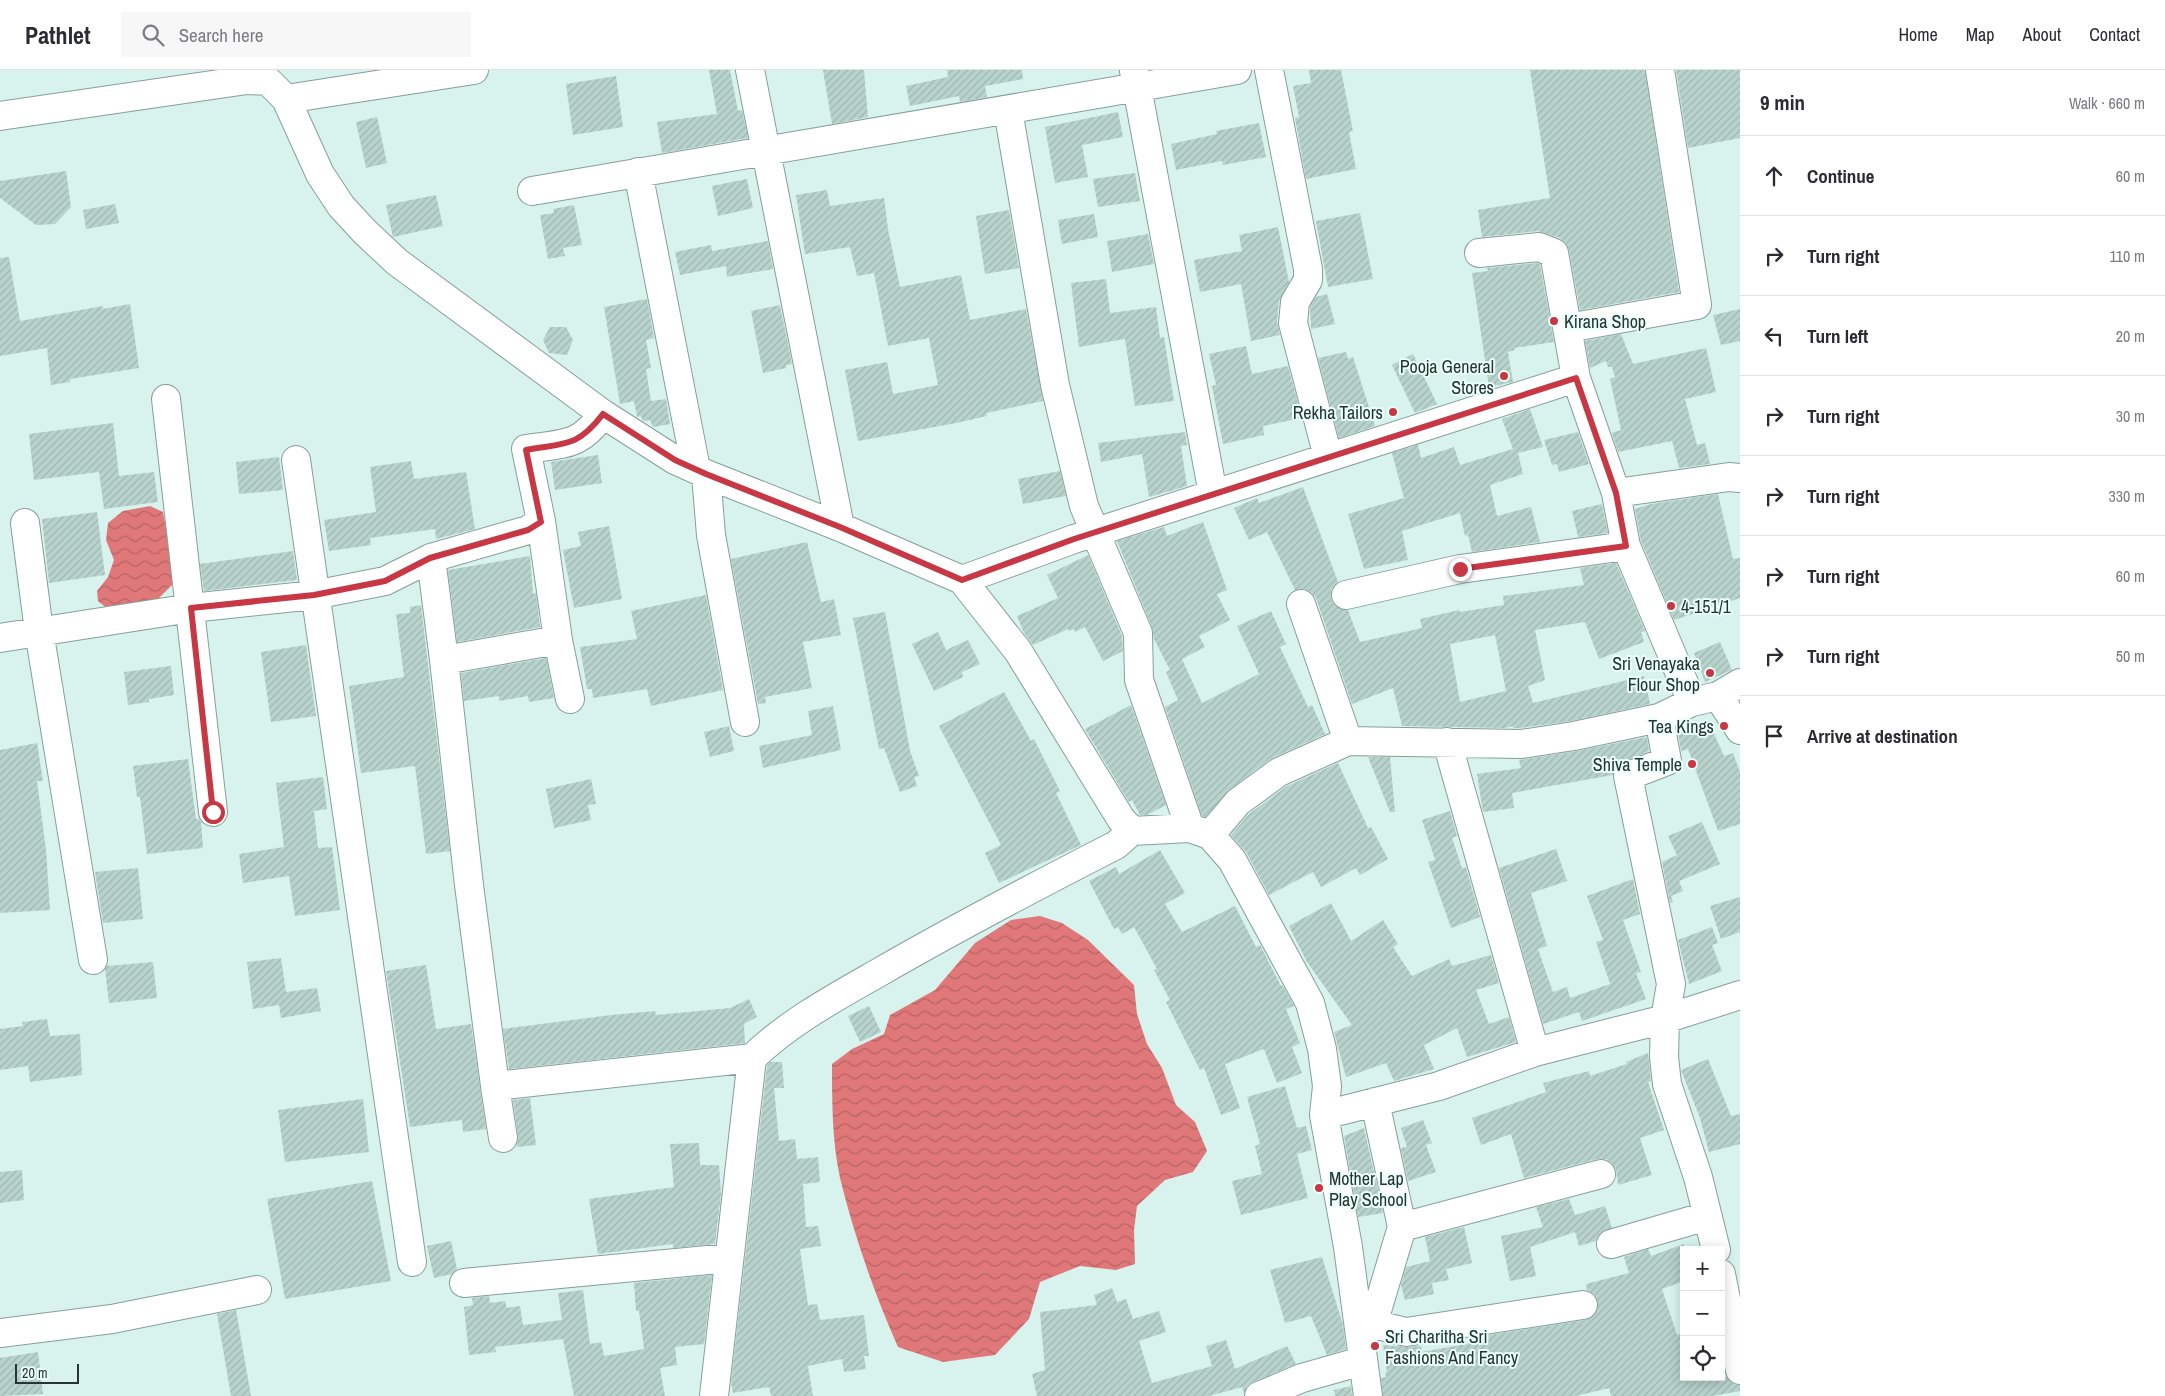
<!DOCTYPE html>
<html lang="en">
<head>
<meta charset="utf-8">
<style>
  :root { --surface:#fff; --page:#f7f7f7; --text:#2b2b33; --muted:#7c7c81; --line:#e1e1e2 }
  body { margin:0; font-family:"Archivo Narrow",sans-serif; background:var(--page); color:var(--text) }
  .controls { position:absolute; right:15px; bottom:15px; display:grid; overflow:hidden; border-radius:0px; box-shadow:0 2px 12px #0003 }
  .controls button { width:45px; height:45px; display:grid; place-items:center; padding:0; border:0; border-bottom:1px solid var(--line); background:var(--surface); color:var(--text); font:25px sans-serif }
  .scale { position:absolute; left:15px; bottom:12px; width:64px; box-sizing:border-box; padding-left:5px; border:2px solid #293331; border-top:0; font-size:14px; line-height:18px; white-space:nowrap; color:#293331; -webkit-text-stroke:4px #e9fffa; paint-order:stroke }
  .stop { position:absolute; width:15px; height:15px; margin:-11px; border:4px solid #c73744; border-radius:50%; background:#fff }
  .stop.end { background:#c73744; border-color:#fff; box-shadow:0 1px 5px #0008 }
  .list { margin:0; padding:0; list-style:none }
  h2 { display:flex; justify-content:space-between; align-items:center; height:65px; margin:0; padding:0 20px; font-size:21px }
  h2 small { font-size:16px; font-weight:400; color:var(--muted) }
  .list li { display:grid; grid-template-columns:32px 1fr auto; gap:15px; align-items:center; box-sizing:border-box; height:80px; padding:0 20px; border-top:1px solid var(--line) }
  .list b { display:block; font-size:19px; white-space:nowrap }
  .list em { font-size:16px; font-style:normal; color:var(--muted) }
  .icon { flex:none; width:28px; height:28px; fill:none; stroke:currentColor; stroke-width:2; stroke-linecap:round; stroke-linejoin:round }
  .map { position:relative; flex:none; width:1740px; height:1326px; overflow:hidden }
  header { display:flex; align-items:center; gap:30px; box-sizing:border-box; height:70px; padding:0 25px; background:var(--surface); border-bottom:1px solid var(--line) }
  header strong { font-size:24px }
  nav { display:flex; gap:28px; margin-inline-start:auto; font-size:18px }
  .search { width:350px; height:45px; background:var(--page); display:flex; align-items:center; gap:12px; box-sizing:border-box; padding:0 18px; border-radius:0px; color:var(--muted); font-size:19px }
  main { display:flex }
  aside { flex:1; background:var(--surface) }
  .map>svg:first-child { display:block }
  .water { fill:url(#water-waves) }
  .building { fill:url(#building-hatch); fill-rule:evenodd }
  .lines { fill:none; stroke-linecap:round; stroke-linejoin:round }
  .minor-casing { stroke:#869f9a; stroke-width:30 }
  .minor { stroke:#fff; stroke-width:28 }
  .route { stroke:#c73744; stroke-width:6 }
  .poi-dot { fill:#c73744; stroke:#e9fffa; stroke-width:2 }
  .labels { text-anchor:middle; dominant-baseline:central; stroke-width:4; stroke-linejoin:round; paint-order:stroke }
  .poi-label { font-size:18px; fill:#293331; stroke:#e9fffa; text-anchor:end }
</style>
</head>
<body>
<header>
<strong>Pathlet</strong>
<div class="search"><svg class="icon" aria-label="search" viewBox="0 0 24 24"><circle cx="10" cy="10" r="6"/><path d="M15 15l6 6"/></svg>Search here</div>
<nav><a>Home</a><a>Map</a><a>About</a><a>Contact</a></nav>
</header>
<main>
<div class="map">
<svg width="1740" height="1326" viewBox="0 0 1740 1326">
  <defs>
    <pattern id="water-waves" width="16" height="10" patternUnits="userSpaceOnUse" patternTransform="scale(1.25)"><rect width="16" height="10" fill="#e07879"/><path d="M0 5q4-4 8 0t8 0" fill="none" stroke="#b66364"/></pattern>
    <pattern id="building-hatch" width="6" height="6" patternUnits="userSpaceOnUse" patternTransform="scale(1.25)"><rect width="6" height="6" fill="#b8d3cd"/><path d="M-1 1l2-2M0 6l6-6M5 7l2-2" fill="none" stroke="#9eb6b0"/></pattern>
  </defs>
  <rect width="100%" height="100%" fill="#d8f3ed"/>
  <path class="water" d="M150 436 163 442 176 511 158 529 109 540 98 531 97 521 108 507 114 490 106 470 108 453 123 441Z
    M1040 846 1062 853 1088 870 1134 915 1137 944 1147 974 1162 998 1176 1035 1195 1052 1207 1081 1193 1102 1165 1110 1137 1136 1134 1160 1135 1194 1116 1200 1080 1196 1040 1212 1029 1249 995 1285 943 1292 898 1277C874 1223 854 1165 840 1108 832 1071 832 1032 832 994L852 979 884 964 890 945 935 920 975 873 1011 850Z"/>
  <path class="building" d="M709 0H730L738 41 742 40 748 68 662 83 657 52 717 44Z
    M823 0H864L868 47 832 54Z
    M947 0H1022L1023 9 985 16 987 27 960 32 959 26 910 36 906 16 948 7Z
    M1309 0H1341L1353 61 1349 62 1356 99 1306 109 1295 48 1299 47 1293 16 1311 13Z
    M1530 0H1645L1679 222 1580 240 1569 180 1566 173 1560 168 1538 161 1482 167 1478 140 1550 128Z
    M1676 0H1740V68L1688 78Z
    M616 6 623 57 573 65 566 14Z
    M1118 42 1123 67 1082 75 1088 107 1055 113 1045 57Z
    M377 47 387 93 366 98 356 52Z
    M1259 53 1266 87 1223 95 1222 91 1176 100 1171 74 1217 64 1216 61Z
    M66 101 71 137 55 154 36 155 0 128V111Z
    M1135 103 1140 131 1098 137 1093 109Z
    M747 109 753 138 718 146 712 116Z
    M827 120 830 136 884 128 888 159 900 217 961 205 970 250 1026 239 1043 331 986 343 987 346 956 353 858 371 845 300 887 292 893 324 938 315 929 268 888 276 874 203 857 206 850 177 805 184 796 125Z
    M436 125 443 156 393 167 386 135Z
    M115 134 119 153 86 159 83 140Z
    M574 135 582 175 563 178 565 186 548 189 540 145 554 143 553 139Z
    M1009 140 1019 198 985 204 976 146Z
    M1360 143 1373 209 1328 217 1316 151Z
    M1094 144 1098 167 1062 174 1058 150Z
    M1278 157 1289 212 1279 231 1277 252 1280 265 1251 271 1241 214 1200 222 1194 190 1242 181 1239 165Z
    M1148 164 1154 194 1112 202 1107 171Z
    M768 171 773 199 727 207 726 196 680 205 675 182 711 175 712 181Z
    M9 187 20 251 103 236V239L130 234 139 298 70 309V312L51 315 47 278 0 286V188Z
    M1537 193 1540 194 1554 272 1514 278 1515 280 1508 282 1513 312 1489 317 1472 203 1488 201 1487 198Z
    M1106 209 1110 243 1156 237 1160 268 1164 267 1174 331 1135 336 1125 269 1079 277 1071 213Z
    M1327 224 1335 254 1311 259 1310 237 1316 227Z
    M647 229 654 268 646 270 651 298 646 299 651 331 666 329 670 354 653 357 650 350 643 351 641 346 637 347 634 331 620 334 604 237Z
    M780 235 792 294 786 295V298L763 303 751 241Z
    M1740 239V271L1721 275 1713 245Z
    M550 257H566L573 270 567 285 549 283 543 270Z
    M1621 264 1633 294 1706 278 1716 322 1685 329 1697 375 1705 373 1710 394 1679 398 1672 371 1618 382 1612 363 1621 360 1610 309 1615 307 1612 297H1608L1606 291 1590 298 1585 271Z
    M1246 276 1252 304 1288 296 1302 348 1263 356 1264 365 1223 374 1212 316 1216 315 1209 284Z
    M1346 282 1348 289 1353 287 1375 356 1339 368 1318 288Z
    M1413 284 1437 334 1415 343 1392 295Z
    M1530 339 1543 377 1518 383 1523 404 1490 415 1497 446 1531 437 1540 472 1472 482 1468 465 1465 466 1460 443 1402 461 1408 490 1364 499 1348 444 1404 428 1392 383 1418 375 1421 388 1454 377 1460 395 1513 379 1502 349Z
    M113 353 119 406 154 402 158 432 104 439 99 402 34 410 29 364Z
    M1185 362 1187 375 1181 376 1187 416 1149 427 1142 384 1101 392 1098 373Z
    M1578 362 1589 394 1559 402 1557 394 1552 395 1544 370Z
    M598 385 602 413 555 420 551 392Z
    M279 387 283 420 239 424 236 392Z
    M411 391 414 409 466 402 475 459 436 469 435 459 370 468 371 475 329 481 324 450 376 442 370 397Z
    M1060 401 1066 426 1023 434 1018 409Z
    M1303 417 1338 512 1331 520V529L1335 536 1348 540 1360 572 1422 558 1420 549 1459 540 1460 542 1504 535 1503 526 1584 515 1580 498 1616 493 1645 561 1641 562 1644 572 1599 589 1585 552 1535 560 1545 610 1528 616 1533 633 1644 606 1650 634 1571 651 1520 658H1513V656L1505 658 1402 656 1393 618 1352 634 1316 528 1311 522 1304 519 1295 520 1267 462 1249 470 1234 438 1257 428 1259 433ZM1495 565 1506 621 1460 632 1450 574Z
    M1718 424 1733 489 1740 488V528L1674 550 1641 471 1635 439 1651 434Z
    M1602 434 1608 463 1578 467 1572 441Z
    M97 442 105 505 49 513 42 449Z
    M1203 452 1227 520 1217 524 1230 550 1199 566 1205 577 1182 589 1202 633 1259 604 1237 556 1271 541 1286 574 1280 577 1308 637 1312 635 1325 664 1270 689 1229 720 1205 747 1202 746 1165 637 1178 630 1166 602 1170 600 1154 569 1152 557 1117 471 1164 457 1167 466Z
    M609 456 622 529 574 538 563 480 581 476 578 462Z
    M807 472 821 532 834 529 841 565 803 572 812 618 765 627 766 633 758 634 731 489Z
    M293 481 297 510 204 521 200 494Z
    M1088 485 1122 566 1123 581 1103 591 1085 557 1075 562 1074 559 1069 561 1068 559 1033 575 1024 563 1017 546 1058 528 1047 505Z
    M530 486 533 524 536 523 540 557 457 572 448 500Z
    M706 525 723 620 651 636 647 619 593 628 592 619H587L580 577 637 569 631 541Z
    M421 535 450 781 426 784 415 696 361 703 349 616 404 607 396 544 410 543V537Z
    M885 542 910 681 919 706 914 707 917 716 900 722 884 678 879 679 853 548Z
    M938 562 946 580 968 570 980 594 962 602 963 607 934 621 912 574Z
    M1720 572 1732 600 1705 612 1694 583Z
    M306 575 316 646 271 652 261 582Z
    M546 588 554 628 529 632 528 626 499 631V626L464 631 461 603Z
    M171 596 174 625 149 629V632L128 635 124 602Z
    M1004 622 1031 671 1034 669 1060 721 1056 723 1081 775 999 813 985 783 1001 775 939 656Z
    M1131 635 1166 735 1147 745H1140L1132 730 1129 732 1085 659Z
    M833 636 841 680 763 698 759 676 812 665 808 641Z
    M1708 650 1724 686 1733 683 1740 702V754L1718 761 1688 679 1681 681 1678 663Z
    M729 656 734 681 710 687 704 662Z
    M1647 667 1649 681 1622 692 1616 696 1613 705 1512 723 1514 738 1483 742 1477 704 1521 698 1519 690 1577 681Z
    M37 673 43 711H37L46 780 50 840 0 843V680Z
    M1368 687H1390L1395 742H1390Z
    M188 689 196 749H199L201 752 203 778 147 784 140 727H137L133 696Z
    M1338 693 1368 758 1371 757 1388 789 1360 805 1356 798 1321 817 1313 802 1269 825 1246 782 1231 765 1249 744 1287 716Z
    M323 707 327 739 314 741 318 778 332 777 340 840 295 846 289 806 243 813 239 784 284 777 276 713Z
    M591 709 596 734 588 735 591 750 554 758 546 719Z
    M1450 741 1457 766 1452 768 1462 798 1466 797 1480 847 1451 858 1428 792 1435 790 1422 750Z
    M1702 752 1720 794 1679 811 1683 821 1671 826 1673 832 1670 833 1662 792 1677 785 1668 766Z
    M1556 779 1567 811 1531 823 1547 876 1538 879 1553 922 1567 917 1570 928 1610 914 1596 872 1603 870 1587 826 1633 809 1640 844 1623 850 1641 902 1636 903 1646 929 1582 951 1579 942 1543 954 1499 798Z
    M1160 780 1185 823 1165 834 1182 862 1235 836 1256 877 1260 875 1281 916H1283L1294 936 1286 939 1300 973 1292 977 1302 1003 1277 1013 1264 979 1225 994 1240 1038 1221 1045 1204 998 1200 1000 1166 932 1170 930 1154 900 1157 899 1134 857 1122 864 1118 857 1114 859 1089 811 1116 797 1119 804Z
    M138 798 143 849 103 853 95 802Z
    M1740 827V862L1721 869 1710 836Z
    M1331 833 1351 871 1383 850 1398 874 1393 877 1412 906 1449 889 1452 896 1491 885 1499 913 1476 920 1489 954 1509 947 1516 972 1467 987 1457 958 1424 975 1434 999 1394 1011 1386 993 1346 1007 1334 962 1352 955 1307 892 1289 856Z
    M1712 857 1718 873 1712 875 1722 901 1689 914 1678 870Z
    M281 888 286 922 317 918 321 941 281 948 279 935 253 939 247 892Z
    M153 892 157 928 109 933 105 899 107 896Z
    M426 895 436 959 471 954 486 1059 463 1062 462 1050 410 1057 386 901Z
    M749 929 757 947 744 954 745 973 509 999 503 959 611 945 655 941 656 945 730 938Z
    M869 936 881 962 860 972 848 946Z
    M47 949 50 966 80 964 82 1005 30 1012 28 996 0 1000V959L23 956 22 952Z
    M1648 983 1651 1011 1648 1012 1664 1060 1640 1068 1652 1105 1618 1115 1616 1100 1612 1093 1606 1089H1597L1524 1108 1511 1064 1481 1075 1472 1048 1546 1022 1543 1013 1589 1001 1590 1006 1627 994 1626 992Z
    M1708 989 1731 1046 1740 1044V1074L1709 1082 1700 1048 1681 1000Z
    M770 992H782L784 1018H774L779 1071 795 1069 797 1089 818 1087 820 1112 803 1114 806 1157 818 1156 821 1176 800 1179 808 1235 817 1234 820 1250 864 1245 869 1286H864L866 1299 844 1302 842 1289 808 1296 813 1326H771L769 1317 733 1323 731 1312 767 996Z
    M1285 1016 1297 1058 1306 1056 1312 1080 1297 1084 1308 1128 1241 1145 1232 1111 1262 1104 1255 1076 1260 1074 1247 1027Z
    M530 1028 536 1075 517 1077 518 1066 513 1030Z
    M363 1029 369 1082 285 1092 278 1040Z
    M1423 1050 1432 1073 1426 1075 1436 1102 1408 1111 1401 1078 1407 1077 1401 1058Z
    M1364 1058 1383 1143 1358 1147 1344 1066Z
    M699 1073 700 1095H719L721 1124 715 1174 673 1178V1174L598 1184 589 1129 674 1117 670 1074Z
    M22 1100 24 1130 0 1133V1102Z
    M372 1111 391 1211 285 1229 267 1129Z
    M1569 1129 1575 1145 1605 1136 1612 1158 1600 1163 1596 1171 1579 1176 1575 1162 1530 1177 1536 1206 1510 1211 1501 1166 1543 1157 1536 1137Z
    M1464 1157 1472 1193 1446 1199 1449 1210 1432 1213 1434 1224 1405 1230 1401 1215 1406 1197 1430 1191 1425 1167Z
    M451 1171 457 1199 452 1204 434 1208 427 1176Z
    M1684 1174V1211L1662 1219 1677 1265 1684 1263V1307H1727L1735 1315H1740V1321L1713 1326H1611L1609 1318 1576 1326H1383L1381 1308 1386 1307 1385 1303 1387 1302 1383 1275 1408 1277 1421 1276 1422 1282 1482 1271 1481 1266 1586 1250 1592 1247 1597 1241 1598 1233 1595 1225 1587 1220 1586 1214 1629 1203 1624 1187 1648 1179 1651 1186Z
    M1322 1187 1343 1255 1346 1279 1327 1285 1311 1246 1285 1253 1270 1200Z
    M712 1205 704 1274 675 1277 677 1295 660 1298 665 1326H574L563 1269 495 1277 496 1282 469 1285 464 1237 473 1235 472 1228 489 1226 490 1233 505 1231 507 1238 520 1236 523 1255 562 1250 558 1223 583 1220 590 1274 601 1272 604 1286 644 1279 639 1241H636L634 1213Z
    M1112 1218 1117 1232 1126 1229 1133 1249 1159 1241 1166 1262 1139 1271 1152 1313 1212 1296 1206 1276 1226 1270 1235 1299 1287 1276 1296 1294 1253 1312 1247 1316 1244 1323 1242 1317 1209 1326H1037L1032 1304 1045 1300 1040 1242 1097 1235 1094 1225Z
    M236 1240 251 1326H231L217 1244Z
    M38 1282 43 1324 0 1326V1288Z
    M1351 1316 1352 1326H1335L1334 1320Z"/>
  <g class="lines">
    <g class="minor-casing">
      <path id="minor" d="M750 0 840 457
        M1269 0 1308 199V210L1295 232 1293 253 1328 387
        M1134 1 1213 424
        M286 29 474 0
        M1008 40 1055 315 1084 436 1138 563 1139 610 1190 758
        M0 46 247 10 268 11 286 29 320 104 341 136 365 162 397 192 603 344 675 390 706 404 840 457 962 510 1018 581 1121 749 1132 761 1190 758 1210 765 1232 790 1310 933 1322 979 1327 1016 1324 1045 1348 1177 1368 1326
        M638 102 696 399
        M532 121 1237 0
        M1479 183 1539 177 1554 183 1576 308
        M1568 258 1697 235 1660 0
        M166 329 213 742
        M296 390 412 1192
        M706 404 711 465 745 652
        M1616 423 1729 407 1740 408
        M541 451 558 570 570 629
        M25 453 39 561 93 890
        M431 488 444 590
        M962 510 1074 469 1576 308 1616 423 1626 476 1692 632
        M1346 525 1460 499 1626 476
        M1301 534 1348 671
        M0 568 191 538 314 525 385 511 431 488 528 460 541 451 526 379C564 373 578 378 603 344
        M1718 626 1740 660
        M1659 648 1667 691 1628 706 1671 914 1665 949 1664 987 1667 1014 1698 1107 1716 1180
        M1447 672 1535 982
        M1210 765 1238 732 1279 702 1348 671 1521 674 1574 666 1659 648 1692 632 1718 626 1740 613
        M495 1016 469 815 444 590 558 570
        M1375 1032 1402 1157 1601 1104
        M1324 1045 1439 1016 1535 982 1665 949 1740 925
        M503 1068 495 1016 752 988
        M1611 1174 1707 1146
        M1721 1204 1740 1300
        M464 1213 729 1188
        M1373 1254 1406 1262 1583 1235
        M0 1263 112 1249 257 1220
        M1362 1267 1373 1254 1402 1157
        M714 1326 752 988C788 953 834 928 878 903 956 858 1036 816 1116 775L1132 761
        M1259 1326 1302 1308 1362 1291"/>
    </g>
    <use href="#minor" class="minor"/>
  </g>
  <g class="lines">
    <path class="route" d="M213 742 191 538 314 525 385 511 430 488 528 460 541 452 526 380C564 373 577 378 603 344L675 390 706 404 840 457 962 510 1074 469 1576 308 1616 423 1626 476 1460 499"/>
  </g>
  <g class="poi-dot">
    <circle cx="1554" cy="251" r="5"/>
    <circle cx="1504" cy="306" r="5"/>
    <circle cx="1393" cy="342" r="5"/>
    <circle cx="1671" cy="536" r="5"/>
    <circle cx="1710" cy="603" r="5"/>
    <circle cx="1724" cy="656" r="5"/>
    <circle cx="1692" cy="694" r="5"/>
    <circle cx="1319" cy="1118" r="5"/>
    <circle cx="1375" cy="1276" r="5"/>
  </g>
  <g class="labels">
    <g class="poi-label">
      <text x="1564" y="251" text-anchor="start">Kirana Shop</text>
      <text x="1494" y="296">Pooja General<tspan x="1494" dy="21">Stores</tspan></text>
      <text x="1383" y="342">Rekha Tailors</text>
      <text x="1681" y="536" text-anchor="start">4-151/1</text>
      <text x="1700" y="593">Sri Venayaka<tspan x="1700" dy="21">Flour Shop</tspan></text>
      <text x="1714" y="656">Tea Kings</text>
      <text x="1682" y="694">Shiva Temple</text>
      <text x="1329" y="1108" text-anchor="start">Mother Lap<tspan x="1329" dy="21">Play School</tspan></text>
      <text x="1385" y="1266" text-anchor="start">Sri Charitha Sri<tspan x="1385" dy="21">Fashions And Fancy</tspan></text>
    </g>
  </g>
</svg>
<div class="controls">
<button>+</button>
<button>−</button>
<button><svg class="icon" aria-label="locate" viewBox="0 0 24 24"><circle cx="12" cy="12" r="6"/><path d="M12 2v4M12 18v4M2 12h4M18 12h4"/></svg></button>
</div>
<div class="scale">20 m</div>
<div class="stop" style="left:213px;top:742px"></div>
<div class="stop end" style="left:1460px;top:499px"></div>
</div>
<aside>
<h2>9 min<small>Walk · 660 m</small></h2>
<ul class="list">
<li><svg class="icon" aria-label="ahead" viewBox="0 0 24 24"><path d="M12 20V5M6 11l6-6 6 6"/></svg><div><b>Continue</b></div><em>60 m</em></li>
<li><svg class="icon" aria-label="right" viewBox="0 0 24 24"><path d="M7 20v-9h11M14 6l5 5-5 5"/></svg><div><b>Turn right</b></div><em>110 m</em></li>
<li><svg class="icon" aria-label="left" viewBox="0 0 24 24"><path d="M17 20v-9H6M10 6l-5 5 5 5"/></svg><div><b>Turn left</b></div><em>20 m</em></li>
<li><svg class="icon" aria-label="right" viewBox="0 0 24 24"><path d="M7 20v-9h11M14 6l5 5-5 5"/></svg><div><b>Turn right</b></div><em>30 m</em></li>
<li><svg class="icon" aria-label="right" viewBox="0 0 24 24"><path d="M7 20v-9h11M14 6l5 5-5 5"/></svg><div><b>Turn right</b></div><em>330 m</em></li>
<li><svg class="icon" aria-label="right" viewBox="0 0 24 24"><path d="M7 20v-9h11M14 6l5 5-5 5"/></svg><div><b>Turn right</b></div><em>60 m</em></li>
<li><svg class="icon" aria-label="right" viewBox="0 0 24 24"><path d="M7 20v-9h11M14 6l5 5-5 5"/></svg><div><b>Turn right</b></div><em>50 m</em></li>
<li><svg class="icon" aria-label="arrive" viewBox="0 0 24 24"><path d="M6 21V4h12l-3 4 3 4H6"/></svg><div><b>Arrive at destination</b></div></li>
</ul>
</aside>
</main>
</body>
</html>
